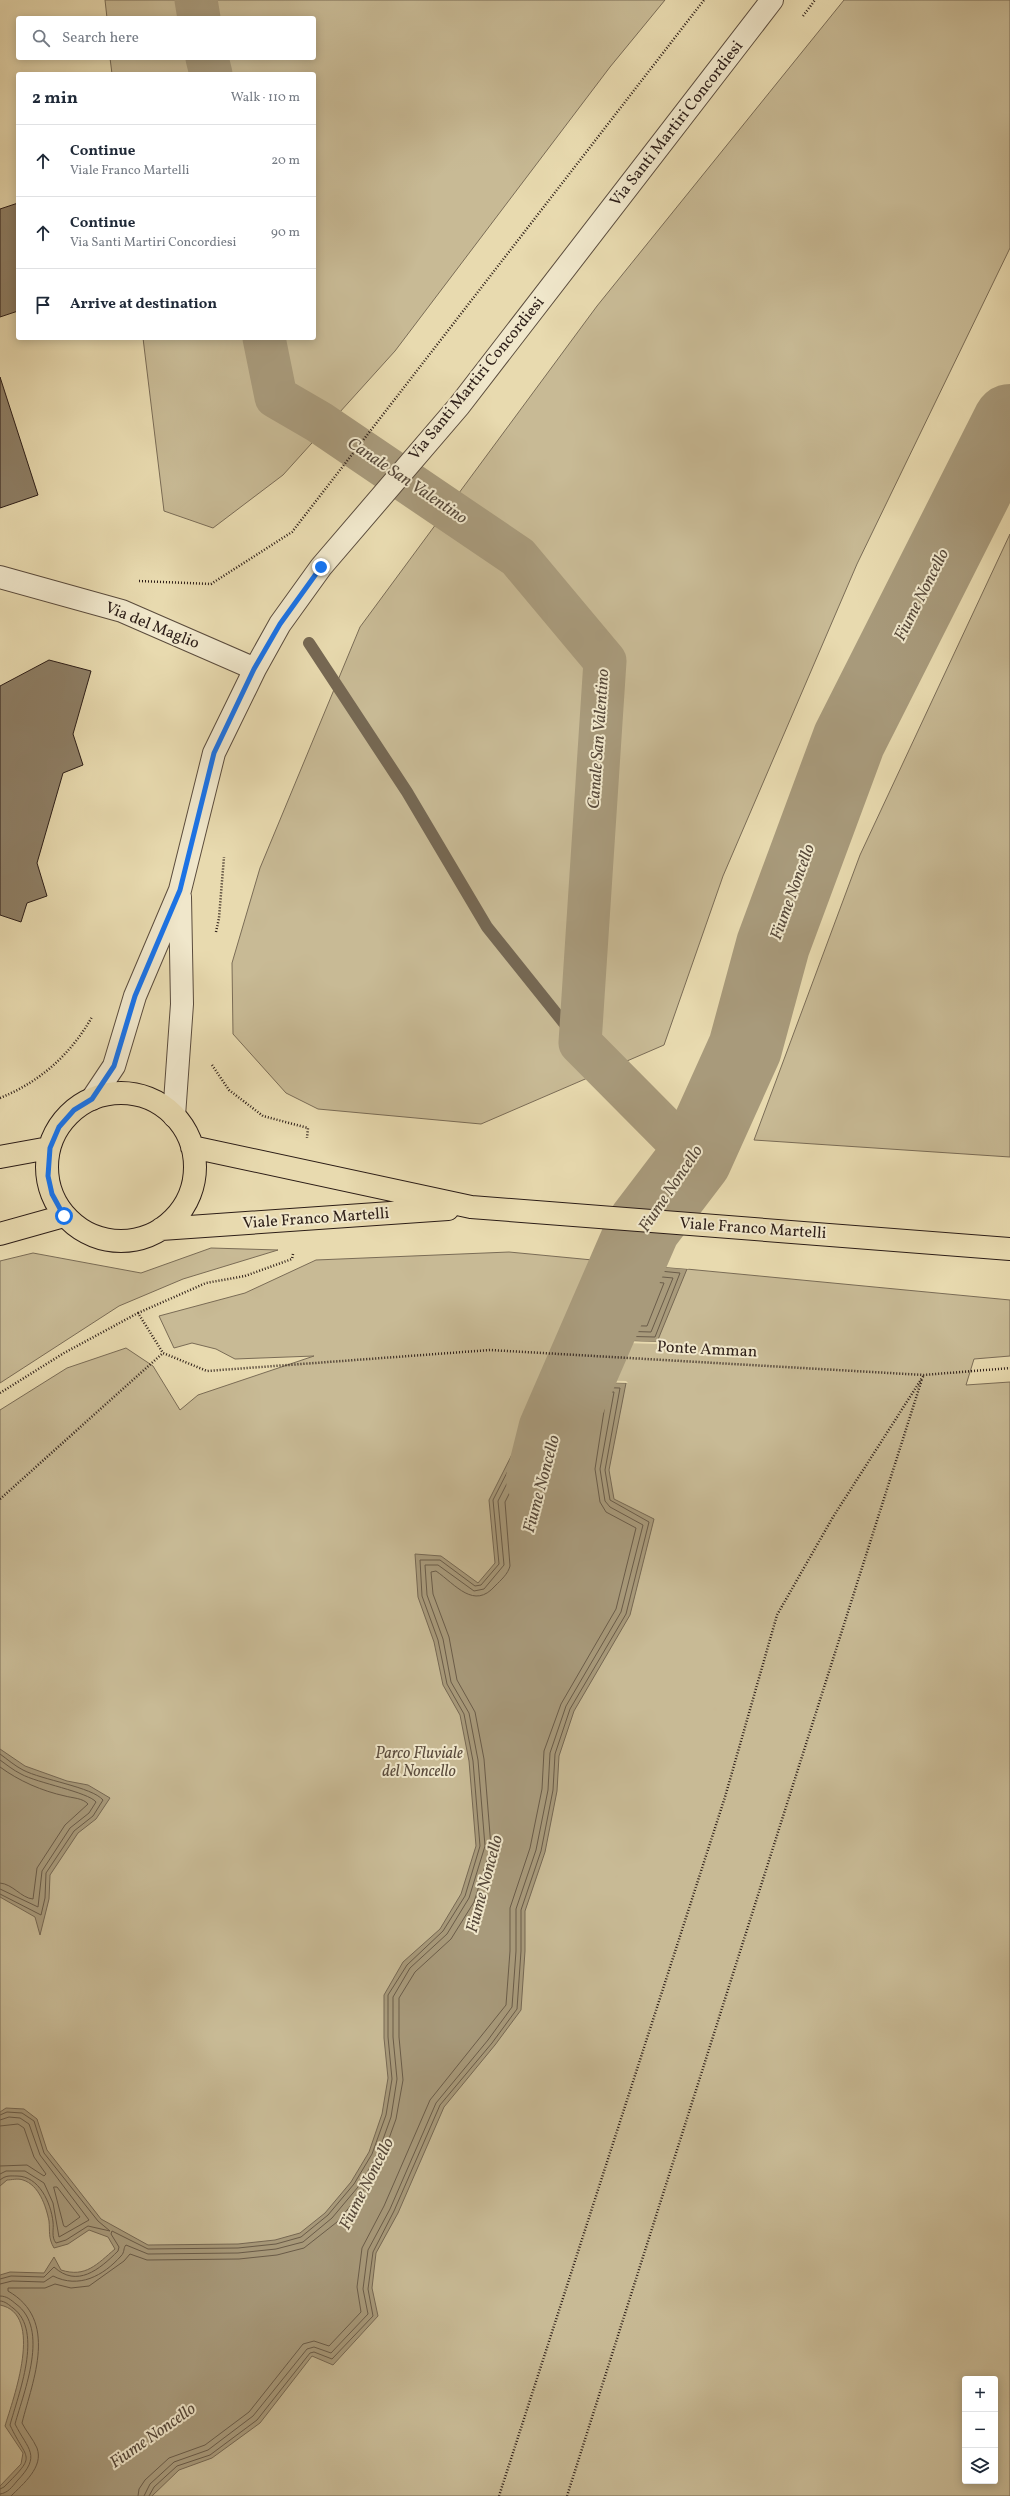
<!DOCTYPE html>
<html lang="en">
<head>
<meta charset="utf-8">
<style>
  :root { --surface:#fff; --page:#f6f6f7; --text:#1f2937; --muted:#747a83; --line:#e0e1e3 }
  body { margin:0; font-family:Vollkorn,serif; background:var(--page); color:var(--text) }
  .controls { position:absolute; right:12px; bottom:12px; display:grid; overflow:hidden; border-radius:4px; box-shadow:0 2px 10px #0003 }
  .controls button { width:36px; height:36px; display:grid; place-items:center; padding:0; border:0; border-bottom:1px solid var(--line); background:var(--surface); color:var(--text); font:20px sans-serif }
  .stop { position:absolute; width:12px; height:12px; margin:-9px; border:3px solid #1a73e8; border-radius:50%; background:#fff }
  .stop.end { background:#1a73e8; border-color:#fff; box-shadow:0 1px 4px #0008 }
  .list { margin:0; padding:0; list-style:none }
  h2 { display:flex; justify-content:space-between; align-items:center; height:52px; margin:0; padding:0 16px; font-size:17px }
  h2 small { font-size:13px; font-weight:400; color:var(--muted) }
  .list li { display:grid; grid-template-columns:26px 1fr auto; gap:12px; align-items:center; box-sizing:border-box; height:72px; padding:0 16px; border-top:1px solid var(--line) }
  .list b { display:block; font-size:15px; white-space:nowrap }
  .list p { margin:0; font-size:13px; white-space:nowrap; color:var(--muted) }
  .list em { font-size:13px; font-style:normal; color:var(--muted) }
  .icon { flex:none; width:22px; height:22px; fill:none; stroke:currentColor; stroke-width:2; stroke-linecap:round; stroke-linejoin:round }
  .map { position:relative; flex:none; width:1010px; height:2496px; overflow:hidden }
  .search { position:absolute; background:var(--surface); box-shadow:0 2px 10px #0003; left:16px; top:16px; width:300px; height:44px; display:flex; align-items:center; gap:10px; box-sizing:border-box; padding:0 14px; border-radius:4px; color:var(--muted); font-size:15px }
  .panel { position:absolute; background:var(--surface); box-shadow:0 2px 10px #0003; left:16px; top:72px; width:300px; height:268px; border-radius:4px }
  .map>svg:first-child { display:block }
  .green { fill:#c8ba95; stroke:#7a6c56; fill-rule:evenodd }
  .water { fill:#a89a7b; stroke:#766853 }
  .pier { fill:#e8daaf }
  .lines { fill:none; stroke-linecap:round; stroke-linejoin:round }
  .shore { stroke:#6a5c49; stroke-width:1 }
  .stream { stroke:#766853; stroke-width:12 }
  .canal { stroke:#a89a7b; stroke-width:43 }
  .river { stroke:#a89a7b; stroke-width:74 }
  .building { fill:#8e7f66; stroke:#2c1d17 }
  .minor-casing { stroke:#5b4c3d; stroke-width:24 }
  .major-casing { stroke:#2c1d17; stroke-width:24 }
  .path { stroke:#2c1d17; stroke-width:2.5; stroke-dasharray:1 2; stroke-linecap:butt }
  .minor { stroke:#f0e7cb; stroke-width:22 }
  .major { stroke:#e8daaf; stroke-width:22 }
  .route { stroke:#1a73e8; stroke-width:5 }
  .labels { text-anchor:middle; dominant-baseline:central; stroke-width:4; stroke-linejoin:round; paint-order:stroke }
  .street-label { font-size:16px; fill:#2c1d17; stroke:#f0e7cb }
  .park-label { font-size:16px; font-style:italic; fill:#5b4c3d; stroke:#f0e7cb }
  .water-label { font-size:17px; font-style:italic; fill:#57493a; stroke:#f0e7cb }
</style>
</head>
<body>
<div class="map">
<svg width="1010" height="2496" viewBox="0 0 1010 2496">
  <rect width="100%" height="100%" fill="#e8daaf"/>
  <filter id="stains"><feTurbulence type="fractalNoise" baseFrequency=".005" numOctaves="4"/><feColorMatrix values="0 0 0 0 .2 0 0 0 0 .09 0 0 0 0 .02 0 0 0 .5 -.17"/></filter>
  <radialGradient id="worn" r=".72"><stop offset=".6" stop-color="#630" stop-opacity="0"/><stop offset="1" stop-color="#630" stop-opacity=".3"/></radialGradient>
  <path class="green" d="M105 0H665L610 67 395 351 283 475 213 528 164 511 143 338H314V74H112L110 58H314V18H107Z
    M844 0H1010V248L857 564 723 876 664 1045 481 1124 318 1109 286 1093 233 1034 232 963 260 868 360 627 597 306Z
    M1010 534V1157L754 1140 860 855Z
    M211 1248 278 1250 183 1279 119 1306 0 1383V1261L33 1253 141 1273Z
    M509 1252 1010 1300V1356L974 1359 966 1385 1010 1382V2496H0V1410L67 1368 126 1348 153 1366 180 1410 198 1395 314 1356 235 1359 216 1349 192 1343 174 1348 159 1316 245 1293 316 1260ZM965 2379H995V2481H965Z"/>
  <path class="water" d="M617 1263 687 1269 657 1342 564 1339Z
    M549 1381 626 1383 609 1470 614 1499 654 1519 630 1615 574 1711 559 1756 557 1791 545 1852 525 1911V1951L521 2010 495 2045 444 2107 398 2213 376 2253 372 2288 378 2316 333 2365 312 2356 260 2423 212 2458 179 2470 152 2496H0V2486L21 2464 23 2453 5 2426C13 2399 45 2314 0 2305V2275L10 2272 44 2273 54 2257 61 2270C86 2278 97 2264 115 2249L108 2237 89 2230 68 2244 54 2248C48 2238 50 2231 49 2221 46 2206 39 2185 23 2180 18 2178 11 2180 7 2180L0 2186V2112L6 2108 24 2109 37 2119 47 2150 101 2219 148 2245 238 2244 275 2240 300 2233 325 2213 351 2182 369 2152 382 2114 388 2078 384 2038V1995L403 1962 440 1929 461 1894 476 1846 469 1761 460 1715 443 1685 434 1642 418 1597 415 1554 441 1556 478 1583 495 1563 489 1500Z
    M0 1749 25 1766 67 1781 88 1785 110 1798 96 1819 78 1833 50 1875 49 1899 40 1935 35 1917 0 1897Z"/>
  <path class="pier" d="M617 1261 687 1267 689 1269 615 1263Z
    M562 1339H564L659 1342 657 1344 564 1341Z
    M549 1379 626 1381 628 1383 547 1381Z"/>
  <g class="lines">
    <path class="shore" d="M619 1267 680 1273 655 1337 574 1335 573 1332Z
      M621 1273 673 1278 651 1332 583 1330V1328Z
      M624 1279 664 1283 647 1326 595 1325 594 1322Z
      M0 1754C7 1759 15 1766 23 1770 42 1780 92 1787 103 1800L93 1816 74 1831 46 1873 45 1898 41 1915 0 1894
      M0 1760C7 1765 13 1770 21 1774 37 1783 88 1792 96 1802L89 1813 70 1828 42 1871 38 1907 0 1889
      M0 1767C19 1781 42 1791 65 1796 72 1798 83 1798 88 1804L65 1825 37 1868 33 1899C21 1898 13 1884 0 1883
      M0 2115 7 2112 22 2113 34 2121 44 2153 98 2221 110 2231 88 2226 66 2240 56 2243C51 2237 54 2229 53 2222 51 2203 39 2176 17 2176 10 2176 6 2175 0 2180
      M0 2120 9 2117 20 2118 29 2124 40 2155 89 2220 59 2237 53 2203 44 2183 25 2171H6L0 2174
      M0 2126 18 2124 24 2128 34 2157 46 2174 44 2176 27 2165 0 2166
      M54 2187H57L80 2217 66 2227 64 2226Z
      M0 2279 11 2276 44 2277 54 2267C77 2288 99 2270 118 2251L119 2247 111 2234 112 2231 148 2249 238 2248 276 2244 301 2237 328 2215 354 2184 372 2154 386 2115 392 2079 388 2037V1995L407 1965 443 1931 465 1896 480 1846 473 1761 464 1714 447 1684 438 1640 422 1596 420 1560H440L475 1586 481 1585 499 1564 493 1500 551 1386 620 1388 605 1470 610 1500 649 1522 626 1614 570 1709 555 1754 553 1790 541 1851 521 1910V1951L517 2009 492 2043 440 2105 394 2211 373 2252 368 2289 373 2316 332 2359 314 2352 310 2353 257 2420 210 2455 177 2466 154 2487 149 2496
      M0 2284 12 2281 44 2282 53 2276C79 2289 103 2276 121 2256 125 2252 123 2248 126 2245L148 2254 238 2253 276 2249 303 2242 332 2218 358 2187 377 2156 391 2117 397 2079 393 2037V1997L410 1968 447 1934 469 1898 485 1846 478 1760 469 1713 451 1682 443 1639 427 1595 425 1565H438L474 1591 484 1589 504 1565 498 1501 554 1391 614 1392 600 1469 605 1501 610 1507 643 1525 621 1612 566 1706 550 1753 548 1790 536 1850 516 1909V1951L512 2007 488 2040 436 2103 390 2209 368 2250 363 2289 368 2314 331 2353 314 2347 307 2349 253 2416 208 2450 174 2462 150 2484 144 2496
      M0 2296C7 2296 11 2300 16 2304 50 2329 24 2391 15 2424 28 2450 42 2455 17 2481 12 2487 8 2493 0 2494
      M0 2301C5 2301 9 2305 13 2308 44 2331 18 2395 10 2425 27 2462 38 2453 4 2487L0 2489
      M11 2496C23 2484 44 2467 37 2448 33 2439 26 2431 22 2423 33 2379 59 2320 8 2291V2288H45L55 2284 71 2288 89 2286 124 2261 130 2254 147 2260 239 2259 277 2255 304 2248 337 2222 363 2191 382 2158 396 2119 403 2080 399 2037V1998L415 1972 451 1939 474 1902 491 1847 484 1759 475 1712 457 1680 449 1637 433 1594 431 1572 436 1571C456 1585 474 1610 495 1586 501 1580 508 1574 510 1566L505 1502 558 1397 606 1398 595 1469 600 1502 606 1512 636 1528 616 1609 561 1704 544 1751 542 1789 530 1848 510 1908V1951L506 2005 430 2100 384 2206 362 2248 357 2287 361 2312 329 2346 314 2341 303 2344 249 2412 205 2445 169 2458 145 2480 139 2489 138 2496"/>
    <path class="stream" d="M309 643 407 792 487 927 580 1043"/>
    <path class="canal" d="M196 0 199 18
      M207 58 211 74
      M264 338 276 397 319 422 518 557 605 661 580 1043 695 1159"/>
    <path class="river" d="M543 1479 555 1431 644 1226 695 1159 745 1048 773 945 849 740 1010 421"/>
  </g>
  <path class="building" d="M18 203V311L0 317V209Z
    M0 377 38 495 0 508Z
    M49 660 91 671 73 734 83 765 63 773 37 863 47 896 27 903 21 922 0 915V686Z"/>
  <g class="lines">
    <g class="minor-casing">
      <path id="minor" d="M0 577 122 611 255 669
        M92 1099 114 1066 135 996 180 890 214 753 255 669 280 624 321 567 459 406 772 0
        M174 1116 182 1004 180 897"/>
    </g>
    <g class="major-casing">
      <path id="major" d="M47 1167a74 74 0 1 1 148 0a74 74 0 1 1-148 0Z
        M192 1147 471 1207 1010 1249
        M0 1157 49 1148
        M161 1229 448 1209
        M0 1234 64 1216"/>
    </g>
    <path class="path" d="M803 16 815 0
      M139 581 211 584 292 532 704 0
      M216 932 219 918 224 857
      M212 1065 229 1090 263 1116 308 1128 307 1138
      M0 1098C40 1082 71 1054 92 1017
      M138 1313 206 1283 245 1276 292 1259 293 1254
      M0 1393 64 1353 138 1313 163 1353 207 1371 490 1350 924 1375 1010 1368
      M0 1499 163 1353
      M499 2496 725 1797 777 1615 833 1517 924 1375
      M567 2496 922 1379"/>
    <use href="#minor" class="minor"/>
    <use href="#major" class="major"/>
  </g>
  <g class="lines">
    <path class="route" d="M64 1216 52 1194 48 1176 50 1148 59 1127 74 1110 92 1099 114 1066 135 996 180 890 214 753 254 669 280 624 321 567"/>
  </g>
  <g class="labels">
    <g class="street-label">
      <text transform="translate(677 124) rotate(-52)">Via Santi Martiri Concordiesi</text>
      <text transform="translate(477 379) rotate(-51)">Via Santi Martiri Concordiesi</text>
      <text transform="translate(152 626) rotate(22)">Via del Maglio</text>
      <text transform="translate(316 1219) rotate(-4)">Viale Franco Martelli</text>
      <text transform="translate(753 1229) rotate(4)">Viale Franco Martelli</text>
      <text transform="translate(707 1350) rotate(3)">Ponte Amman</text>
    </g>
    <g class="park-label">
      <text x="419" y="1754">Parco Fluviale<tspan x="419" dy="18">del Noncello</tspan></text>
    </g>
    <g class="water-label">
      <text transform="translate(407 481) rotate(34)">Canale San Valentino</text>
      <text transform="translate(922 595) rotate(-63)">Fiume Noncello</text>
      <text transform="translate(599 739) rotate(-86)">Canale San Valentino</text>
      <text transform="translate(793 892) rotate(-70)">Fiume Noncello</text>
      <text transform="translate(671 1189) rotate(-56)">Fiume Noncello</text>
      <text transform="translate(542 1484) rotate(-75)">Fiume Noncello</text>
      <text transform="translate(485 1884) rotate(-75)">Fiume Noncello</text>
      <text transform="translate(367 2184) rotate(-63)">Fiume Noncello</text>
      <text transform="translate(153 2436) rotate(-35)">Fiume Noncello</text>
    </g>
  </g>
  <rect width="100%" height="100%" filter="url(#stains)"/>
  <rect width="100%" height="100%" fill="url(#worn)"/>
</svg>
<div class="controls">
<button>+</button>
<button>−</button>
<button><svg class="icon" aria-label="layers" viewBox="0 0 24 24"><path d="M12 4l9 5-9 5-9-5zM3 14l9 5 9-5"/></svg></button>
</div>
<div class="stop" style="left:64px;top:1216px"></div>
<div class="stop end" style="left:321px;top:567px"></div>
<div class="search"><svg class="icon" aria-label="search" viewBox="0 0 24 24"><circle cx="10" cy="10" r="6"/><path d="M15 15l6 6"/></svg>Search here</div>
<section class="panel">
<h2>2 min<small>Walk · 110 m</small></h2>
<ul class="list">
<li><svg class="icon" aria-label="ahead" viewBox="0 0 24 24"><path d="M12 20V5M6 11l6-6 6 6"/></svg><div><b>Continue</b><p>Viale Franco Martelli</p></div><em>20 m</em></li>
<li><svg class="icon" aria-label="ahead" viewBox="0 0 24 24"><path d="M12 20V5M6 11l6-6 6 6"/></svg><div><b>Continue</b><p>Via Santi Martiri Concordiesi</p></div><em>90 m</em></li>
<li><svg class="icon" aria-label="arrive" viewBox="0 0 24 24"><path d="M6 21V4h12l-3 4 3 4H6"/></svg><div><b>Arrive at destination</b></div></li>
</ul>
</section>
</div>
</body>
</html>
